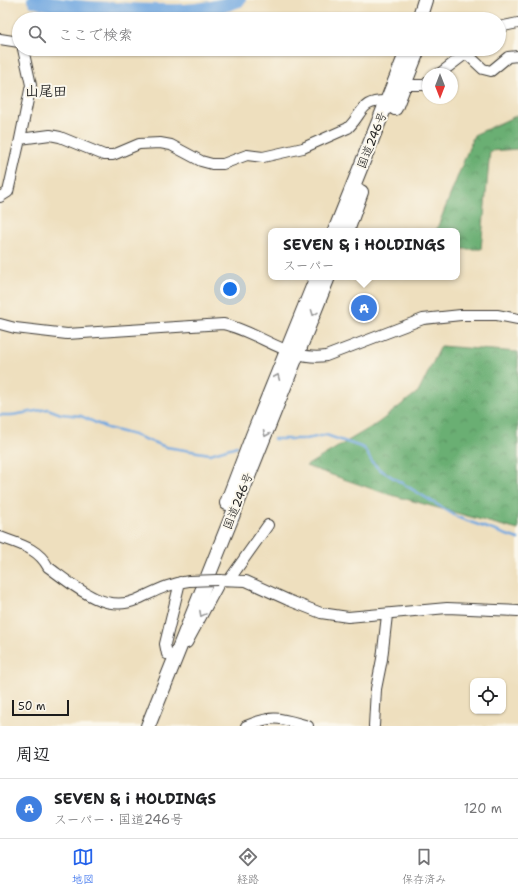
<!DOCTYPE html>
<html lang="ja">
<head>
<meta charset="utf-8">
<style>
  :root { --surface:#fff; --page:#f2f2f2; --text:#202124; --muted:#757577; --line:#e0e0e0; --accent:#2563eb }
  body { margin:0; font-family:"Shantell Sans","Klee One",sans-serif; background:var(--page); color:var(--text) }
  .controls { position:absolute; right:12px; bottom:12px; display:grid; overflow:hidden; border-radius:8px; box-shadow:0 1px 3px #0004 }
  .controls button { width:36px; height:36px; display:grid; place-items:center; padding:0; border:0; border-bottom:1px solid var(--line); background:var(--surface); color:var(--text); font:20px sans-serif }
  .compass { position:absolute; left:422px; top:68px; width:36px; height:36px; border-radius:50%; background:var(--surface); box-shadow:0 1px 3px #0004; rotate:180deg }
  .scale { position:absolute; left:12px; bottom:10px; width:57px; box-sizing:border-box; padding-left:4px; border:2px solid #1c1c1c; border-top:0; font-size:11px; line-height:14px; white-space:nowrap; color:#1c1c1c; -webkit-text-stroke:3px #fbf7ec; paint-order:stroke }
  .you { position:absolute; left:230px; top:289px; width:14px; height:14px; margin:-10px; border:3px solid #fff; border-radius:50%; background:#1a73e8; box-shadow:0 0 0 6px #1a73e833 }
  .badge { display:grid; place-items:center; width:26px; height:26px; border-radius:50%; background:var(--accent); color:#fff; font-size:13px; font-weight:700 }
  .pin { position:absolute; translate:-50% -50%; border:2px solid #fff; box-shadow:0 1px 4px #0006 }
  .popup { position:absolute; left:268px; top:228px; width:192px; height:52px; box-sizing:border-box; display:grid; place-content:center; border-radius:8px; background:var(--surface); filter:drop-shadow(0 1px 3px #0005); font-size:13px; white-space:nowrap; color:var(--muted) }
  .popup b { font-size:15px; color:var(--text) }
  .popup::after { content:''; position:absolute; left:50%; top:100%; margin-left:-8px; border:8px solid transparent; border-top-color:var(--surface) }
  .list { margin:0; padding:0; list-style:none }
  h2 { display:flex; justify-content:space-between; align-items:center; height:52px; margin:0; padding:0 16px; font-size:17px }
  h2 small { font-size:13px; font-weight:400; color:var(--muted) }
  .list li { display:grid; grid-template-columns:26px 1fr auto; gap:12px; align-items:center; box-sizing:border-box; height:60px; padding:0 16px; border-top:1px solid var(--line) }
  .list b { display:block; font-size:15px; white-space:nowrap }
  .list p { margin:0; font-size:13px; white-space:nowrap; color:var(--muted) }
  .list em { font-size:13px; font-style:normal; color:var(--muted) }
  .icon { flex:none; width:22px; height:22px; fill:none; stroke:currentColor; stroke-width:2; stroke-linecap:round; stroke-linejoin:round }
  .map { position:relative; flex:none; width:518px; height:726px; overflow:hidden }
  .search { position:absolute; background:var(--surface); box-shadow:0 1px 3px #0004; left:12px; right:12px; top:12px; height:44px; display:flex; align-items:center; gap:10px; box-sizing:border-box; padding:0 14px; border-radius:22px; color:var(--muted); font-size:15px }
  .sheet { height:112px; background:var(--surface) }
  nav { display:flex; justify-content:space-around; align-items:center; box-sizing:border-box; height:56px; border-top:1px solid var(--line); background:var(--surface); font-size:11px; color:var(--muted) }
  nav a { display:grid; justify-items:center; gap:2px }
  nav .on { color:var(--accent) }
  .map>svg:first-child { display:block }
  .forest { fill:url(#forest-crowns); stroke:#446648 }
  .lines { fill:none; stroke-linecap:round; stroke-linejoin:round }
  .stream { stroke:#72a8e0; stroke-width:2.5 }
  .river { stroke:#72a8e0; stroke-width:14 }
  .minor-casing { stroke:#3c3934; stroke-width:12 }
  .highway-casing { stroke:#3c3934; stroke-width:16 }
  .minor { stroke:#fff; stroke-width:10 }
  .highway { stroke:#fff; stroke-width:14 }
  .minor-bridge-casing { stroke:#3c3934; stroke-width:12; stroke-linecap:butt }
  .minor-bridge { stroke:#fff; stroke-width:10 }
  .oneway { stroke:#999 }
  .labels { text-anchor:middle; dominant-baseline:central; stroke-width:4; stroke-linejoin:round; paint-order:stroke }
  .street-label { font-size:12px; fill:#1c1c1c; stroke:#fbf7ec }
  .quarter-label { font-size:14px; font-weight:bold; fill:#1c1c1c; stroke:#fbf7ec }
</style>
</head>
<body>
<div class="map">
<svg width="518" height="726" viewBox="0 0 518 726">
  <defs>
    <pattern id="forest-crowns" width="20" height="18" patternUnits="userSpaceOnUse"><rect width="20" height="18" fill="#6baf73"/><path d="M2 6a3 3 0 1 1 6 0M12 15a3 3 0 1 1 6 0" fill="none" stroke="#578e5e"/></pattern>
  </defs>
  <rect width="100%" height="100%" fill="#fbf7ec"/>
  <filter id="ink" filterUnits="userSpaceOnUse"><feTurbulence type="fractalNoise" baseFrequency=".025" numOctaves="2"/><feDisplacementMap in="SourceGraphic" scale="8" xChannelSelector="R" yChannelSelector="G"/><feConvolveMatrix kernelMatrix="1 2 1 2 8 2 1 2 1" color-interpolation-filters="sRGB"/></filter>
  <filter id="wash" filterUnits="userSpaceOnUse"><feTurbulence type="fractalNoise" baseFrequency=".012" numOctaves="4" result="noise"/><feDisplacementMap in="SourceGraphic" scale="16" xChannelSelector="R" yChannelSelector="G"/><feGaussianBlur stdDeviation="0.9" result="paint"/><feColorMatrix in="noise" values="0 0 0 0 0 0 0 0 0 0 0 0 0 0 0 0 0 1.4 0 .05"/><feComposite in="paint" operator="in"/></filter>
  <g filter="url(#wash)">
    <rect width="100%" height="100%" fill="#eedfbe"/>
    <path class="forest" d="M518 115V149L490 151 481 249H457V231H436L474 135Z
      M441 346 518 352V530L384 493 306 466 378 423 419 391Z"/>
    <g class="lines">
      <path class="stream" d="M0 415H12L48 409 61 414 81 416 107 428 134 435 166 447 210 454 237 446
        M274 439H306L326 435 364 448 372 462 379 469 459 518 518 539"/>
      <path class="river" d="M34 0C59 7 84 8 110 9 153 11 199 16 239 0"/>
    </g>
  </g>
  <g filter="url(#ink)">
    <g class="lines">
      <g class="minor-casing">
        <path id="minor" d="M499 27 518 23
          M0 39 19 42
          M467 54 483 69 491 71 508 57 518 56
          M439 74 472 49
          M405 85H425L428 82
          M20 139 31 85 23 49
          M0 197 8 192 20 139 50 135 60 137 104 155H113L139 144 160 143 171 145 201 161 212 164H223L247 155 263 157 303 148 348 128C364 113 359 100 388 101
          M0 324 15 328 67 334 223 324C258 331 290 362 326 356L423 319 461 315H497L518 319
          M0 537C19 544 38 548 48 567 72 584 104 614 136 600 154 592 169 583 189 581
          M217 580 246 581 288 600 321 613 348 617 447 608 518 611
          M229 580 268 525
          M187 643 221 580
          M167 654 165 644 180 582
          M246 726C274 714 280 718 308 726
          M374 726 376 689 382 659 387 615"/>
      </g>
      <g class="highway-casing">
        <path id="highway" d="M419 19 425 0
          M395 108 418 49
          M335 231 408 49
          M347 231 361 192
          M227 503 253 435 317 277
          M148 726 328 277"/>
      </g>
      <use href="#minor" class="minor"/>
      <use href="#highway" class="highway"/>
      <g class="minor-bridge-casing">
        <path id="minor-bridge" d="M189 581 217 580"/>
      </g>
      <use href="#minor-bridge" class="minor-bridge"/>
    </g>
    <defs><path id="oneway-chevron" d="M-2-3.5L2.5 0L-2 3.5" fill="none" stroke-width="1.6" stroke-linecap="round" stroke-linejoin="round"/></defs>
    <g class="oneway">
      <use href="#oneway-chevron" transform="translate(314 313) rotate(111)"/>
      <use href="#oneway-chevron" transform="translate(277 377) rotate(-67)"/>
      <use href="#oneway-chevron" transform="translate(266 434) rotate(113)"/>
      <use href="#oneway-chevron" transform="translate(202 614) rotate(118)"/>
    </g>
  </g>
  <g class="labels">
    <g class="street-label">
      <text transform="translate(372 140) rotate(-68)">国道246号</text>
      <text transform="translate(238 501) rotate(-68)">国道246号</text>
    </g>
    <g class="quarter-label">
      <text x="46" y="91">山尾田</text>
    </g>
  </g>
</svg>
<div class="controls">
<button><svg class="icon" aria-label="locate" viewBox="0 0 24 24"><circle cx="12" cy="12" r="6"/><path d="M12 2v4M12 18v4M2 12h4M18 12h4"/></svg></button>
</div>
<svg class="compass" viewBox="-18 -18 36 36"><path d="M0-13l5 13h-10z" fill="#e53935"/><path d="M0 13l5-13h-10z" fill="#757577"/></svg>
<div class="scale">50 m</div>
<div class="you"></div>
<div class="pin badge" style="left:364px;top:308px;background:#3f7fe0">A</div>
<div class="popup"><b>SEVEN &amp; i HOLDINGS</b>スーパー</div>
<div class="search"><svg class="icon" aria-label="search" viewBox="0 0 24 24"><circle cx="10" cy="10" r="6"/><path d="M15 15l6 6"/></svg>ここで検索</div>
</div>
<section class="sheet">
<h2>周辺<small></small></h2>
<ul class="list">
<li><span class="badge" style="background:#3f7fe0">A</span><div><b>SEVEN &amp; i HOLDINGS</b><p>スーパー · 国道246号</p></div><em>120 m</em></li>
</ul>
</section>
<nav>
<a class="on"><svg class="icon" aria-label="map" viewBox="0 0 24 24"><path d="M3 6l6-2 6 2 6-2v14l-6 2-6-2-6 2zM9 4v14M15 6v14"/></svg>地図</a>
<a><svg class="icon" aria-label="directions" viewBox="0 0 24 24"><path d="M12 3l9 9-9 9-9-9zM9 14v-3h6M13 9l2 2-2 2"/></svg>経路</a>
<a><svg class="icon" aria-label="saved" viewBox="0 0 24 24"><path d="M7 4h10v16l-5-4-5 4z"/></svg>保存済み</a>
</nav>
</body>
</html>
